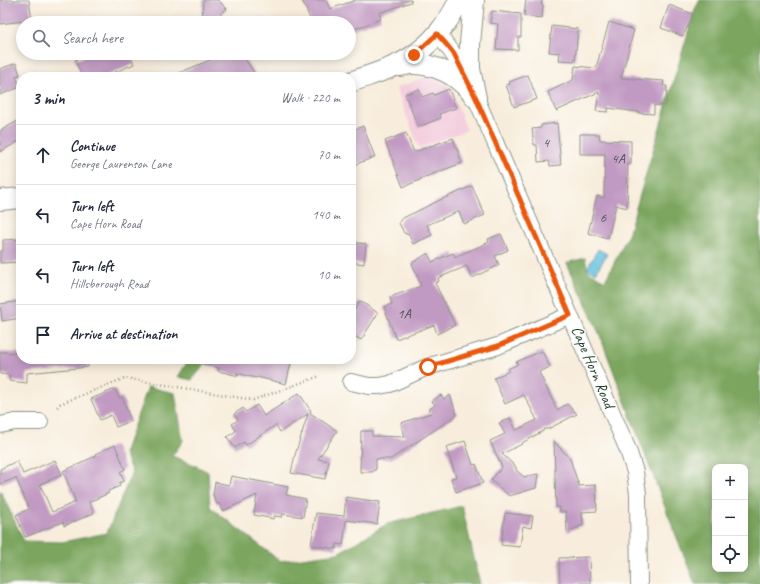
<!DOCTYPE html>
<html lang="en">
<head>
<meta charset="utf-8">
<style>
  :root { --surface:#fff; --page:#f6f6f7; --text:#1f2937; --muted:#747a83; --line:#e0e1e3 }
  body { margin:0; font-family:Caveat,sans-serif; background:var(--page); color:var(--text) }
  .controls { position:absolute; right:12px; bottom:12px; display:grid; overflow:hidden; border-radius:8px; box-shadow:0 2px 10px #0003 }
  .controls button { width:36px; height:36px; display:grid; place-items:center; padding:0; border:0; border-bottom:1px solid var(--line); background:var(--surface); color:var(--text); font:20px sans-serif }
  .stop { position:absolute; width:12px; height:12px; margin:-9px; border:3px solid #ea580c; border-radius:50%; background:#fff }
  .stop.end { background:#ea580c; border-color:#fff; box-shadow:0 1px 4px #0008 }
  .list { margin:0; padding:0; list-style:none }
  h2 { display:flex; justify-content:space-between; align-items:center; height:52px; margin:0; padding:0 16px; font-size:17px }
  h2 small { font-size:13px; font-weight:400; color:var(--muted) }
  .list li { display:grid; grid-template-columns:26px 1fr auto; gap:12px; align-items:center; box-sizing:border-box; height:60px; padding:0 16px; border-top:1px solid var(--line) }
  .list b { display:block; font-size:15px; white-space:nowrap }
  .list p { margin:0; font-size:13px; white-space:nowrap; color:var(--muted) }
  .list em { font-size:13px; font-style:normal; color:var(--muted) }
  .icon { flex:none; width:22px; height:22px; fill:none; stroke:currentColor; stroke-width:2; stroke-linecap:round; stroke-linejoin:round }
  .map { position:relative; flex:none; width:760px; height:584px; overflow:hidden }
  .search { position:absolute; background:var(--surface); box-shadow:0 2px 10px #0003; left:16px; top:16px; width:340px; height:44px; display:flex; align-items:center; gap:10px; box-sizing:border-box; padding:0 14px; border-radius:22px; color:var(--muted); font-size:15px }
  .panel { position:absolute; background:var(--surface); box-shadow:0 2px 10px #0003; left:16px; top:72px; width:340px; height:292px; border-radius:16px }
  .map>svg:first-child { display:block }
  .built { fill:#f4cfde }
  .forest { fill:#7ca65f; stroke:#4e724a; fill-rule:evenodd }
  .water { fill:#5fbedd; stroke:#3f7e88 }
  .building { fill:#c19ac3 }
  .lines { fill:none; stroke-linecap:round; stroke-linejoin:round }
  .minor-casing { stroke:#8c9588; stroke-width:18 }
  .major-casing { stroke:#8c9588; stroke-width:22 }
  .path { stroke:#8c9588; stroke-width:2.5; stroke-dasharray:1 3; stroke-linecap:butt }
  .minor { stroke:#fff; stroke-width:16 }
  .major { stroke:#fff; stroke-width:20 }
  .route { stroke:#ea580c; stroke-width:5 }
  .labels { text-anchor:middle; dominant-baseline:central; stroke-width:3; stroke-linejoin:round; paint-order:stroke }
  .number-label { font-size:14px; fill:#485458 }
  .street-label { font-size:16px; fill:#1f3d34; stroke:#fdfcf7 }
</style>
</head>
<body>
<div class="map">
<svg width="760" height="584" viewBox="0 0 760 584">
  <rect width="100%" height="100%" fill="#fdfcf7"/>
  <filter id="ink" filterUnits="userSpaceOnUse"><feTurbulence type="fractalNoise" baseFrequency=".025" numOctaves="2"/><feDisplacementMap in="SourceGraphic" scale="8" xChannelSelector="R" yChannelSelector="G"/><feConvolveMatrix kernelMatrix="1 2 1 2 8 2 1 2 1" color-interpolation-filters="sRGB"/></filter>
  <filter id="wash" filterUnits="userSpaceOnUse"><feTurbulence type="fractalNoise" baseFrequency=".012" numOctaves="4" result="noise"/><feDisplacementMap in="SourceGraphic" scale="16" xChannelSelector="R" yChannelSelector="G"/><feGaussianBlur stdDeviation="0.9" result="paint"/><feColorMatrix in="noise" values="0 0 0 0 0 0 0 0 0 0 0 0 0 0 0 0 0 1.4 0 .05"/><feComposite in="paint" operator="in"/></filter>
  <g filter="url(#wash)">
    <rect width="100%" height="100%" fill="#f8eddc"/>
    <path class="built" d="M428 76 449 86 467 130 419 148 396 88Z"/>
    <path class="forest" d="M700 0H760V584H695L665 507 599 333 567 263 585 258 588 271 605 281 628 235 695 9ZM715 467H745V569H715Z
      M189 359H209L192 380 178 377Z
      M148 387 175 393 183 441 172 456 190 463 208 472 210 507 280 561 338 553 387 524 462 506 480 584H0V490L24 541 62 542 107 533 132 472 124 454 137 417Z"/>
    <path class="water" d="M598 249 607 254 596 273 587 268Z"/>
    <g id="blocks">
      <path class="building" d="M0 0H29L32 20 0 24Z
        M203 0H218L227 9 218 16 221 22 202 20Z
        M302 0H326L330 9 356 0H411V2L379 13 381 19 349 31V23H312Z
        M526 0H542L541 5H543L542 18 524 16Z
        M669 5 693 14 688 27H687L683 36 661 28Z
        M492 11 521 14V37H518V50L496 49 498 24 490 23Z
        M609 22 634 30 621 78 664 81 663 86H667L666 106 654 105V114L639 113V112L608 108V112L596 111 599 92 556 111 548 92 573 80 575 66 596 68Z
        M552 26 578 29 575 61 559 60 560 53 549 52Z
        M95 53H129L134 64 104 77H82L75 60Z
        M227 53H241L257 77H169Z
        M16 63 20 75 16 76 20 87 0 95V69Z
        M528 75 537 99 514 107 506 85 510 84 509 82Z
        M419 89 422 97 433 93 434 95 449 89 456 108 439 114 441 118 418 127 405 94Z
        M21 119V140L0 152V131Z
        M557 123 561 165 550 166 549 161 538 162 537 145H534L532 129 541 128V125Z
        M363 126 375 157 351 166V131Z
        M406 133 414 152 453 138 462 163 420 179V180L403 187 385 141Z
        M580 134H599L600 140 631 141V164H628L627 208 616 205 608 238 588 233 597 196 604 198 605 154H580Z
        M472 186 485 215 464 224 459 211 427 225 432 235 413 244 409 235 404 233 399 223 401 219 440 200Z
        M501 234 508 250 495 256 499 265 472 278 467 266 438 278 439 281 435 283 455 325 437 334 434 325 396 339 384 307 392 304 390 297 421 286 412 263 428 253 432 262 453 253 455 257 489 242 488 239Z
        M21 239V262L0 263V251H3V240Z
        M351 242 366 244 364 264 351 262Z
        M21 301V318L2 321 0 304Z
        M360 301 378 313 361 340 351 334V315Z
        M542 351 550 367 539 372 557 410 567 404 577 414 548 429H544L543 431 522 443V444L502 454 516 467V470L524 477 538 474 536 488 509 496 491 480 502 467 490 441 505 434 499 423 510 418 516 430 537 420 524 395 505 404 494 378 509 371 508 369 518 364 516 362Z
        M0 352 21 353V359H88V367L27 373V383L9 381 10 375 0 374Z
        M201 359H292L286 384 257 377 256 378 236 373 239 376 218 371 219 368 200 363Z
        M115 389 119 398 122 397 131 421 116 427 111 415 100 420 91 399Z
        M299 393 311 411 310 413 337 431 318 459 329 461 325 479 291 473 295 455 308 414 280 432 276 425 246 445 244 442 235 448 227 437 236 431 232 424 238 420 234 414 243 408 246 412 257 405 264 416Z
        M441 395 444 399 450 395 457 415 391 459H376V469L372 472H360L361 431H372V436L405 437 401 423 431 413 428 410 435 405 432 401Z
        M465 441 473 465 476 464 483 483 456 492 451 478 456 477 446 447Z
        M554 441 570 459 579 486 596 485 597 511 582 512 583 525 567 532 566 512H560V507H556Z
        M115 445 125 469 120 472 124 481 119 483 120 486 108 491 109 493 89 502 94 513 64 526 63 522 25 537 16 515 29 509 16 478 0 484V469L17 461 23 474 55 460 62 475 40 484 52 512 76 502 63 471 82 463V462L96 456 95 454Z
        M231 476 288 487 286 495 306 499 303 517 283 514 282 517 274 516V519L254 515 257 495 223 511 219 503 217 504 213 495 215 482 229 485Z
        M346 497 380 502 377 524 346 520 343 545 337 544 336 549 311 545 316 513 344 516Z
        M505 513 533 516 531 528 523 526 520 547 501 545Z
        M589 557 590 583 560 584 559 558Z"/>
    </g>
  </g>
  <g filter="url(#ink)">
    <use href="#blocks" fill-opacity="0" stroke="#8c9588" stroke-width="1"/>
    <g class="lines">
      <g class="minor-casing">
        <path id="minor" d="M437 34C456 53 464 74 476 98L628 450 635 472 638 494 639 584
          M351 382 369 386H379L390 384 427 367 498 346 570 315
          M0 425 15 422H40"/>
      </g>
      <g class="major-casing">
        <path id="major" d="M474 0 470 44V69L476 98
          M397 66C401 66 405 65 409 64 429 63 449 71 463 84 468 88 472 93 476 98
          M351 82C372 74 396 68 414 55 433 42 450 21 459 0
          M0 200 21 198"/>
      </g>
      <path class="path" d="M57 407 60 404 125 378 253 400 320 376"/>
      <use href="#minor" class="minor"/>
      <use href="#major" class="major"/>
    </g>
  </g>
  <g class="lines" filter="url(#ink)">
    <path class="route" d="M414 55 437 34 446 44 454 54 476 98 570 315 498 346 428 367"/>
  </g>
  <g class="labels">
    <g class="number-label">
      <text x="546" y="142">4</text>
      <text x="618" y="158">4A</text>
      <text x="603" y="217">6</text>
      <text x="404" y="313">1A</text>
    </g>
    <g class="street-label">
      <text transform="translate(593 367) rotate(67)">Cape Horn Road</text>
    </g>
  </g>
</svg>
<div class="controls">
<button>+</button>
<button>−</button>
<button><svg class="icon" aria-label="locate" viewBox="0 0 24 24"><circle cx="12" cy="12" r="6"/><path d="M12 2v4M12 18v4M2 12h4M18 12h4"/></svg></button>
</div>
<div class="stop" style="left:428px;top:367px"></div>
<div class="stop end" style="left:414px;top:55px"></div>
<div class="search"><svg class="icon" aria-label="search" viewBox="0 0 24 24"><circle cx="10" cy="10" r="6"/><path d="M15 15l6 6"/></svg>Search here</div>
<section class="panel">
<h2>3 min<small>Walk · 220 m</small></h2>
<ul class="list">
<li><svg class="icon" aria-label="ahead" viewBox="0 0 24 24"><path d="M12 20V5M6 11l6-6 6 6"/></svg><div><b>Continue</b><p>George Laurenson Lane</p></div><em>70 m</em></li>
<li><svg class="icon" aria-label="left" viewBox="0 0 24 24"><path d="M17 20v-9H6M10 6l-5 5 5 5"/></svg><div><b>Turn left</b><p>Cape Horn Road</p></div><em>140 m</em></li>
<li><svg class="icon" aria-label="left" viewBox="0 0 24 24"><path d="M17 20v-9H6M10 6l-5 5 5 5"/></svg><div><b>Turn left</b><p>Hillsborough Road</p></div><em>10 m</em></li>
<li><svg class="icon" aria-label="arrive" viewBox="0 0 24 24"><path d="M6 21V4h12l-3 4 3 4H6"/></svg><div><b>Arrive at destination</b></div></li>
</ul>
</section>
</div>
</body>
</html>
